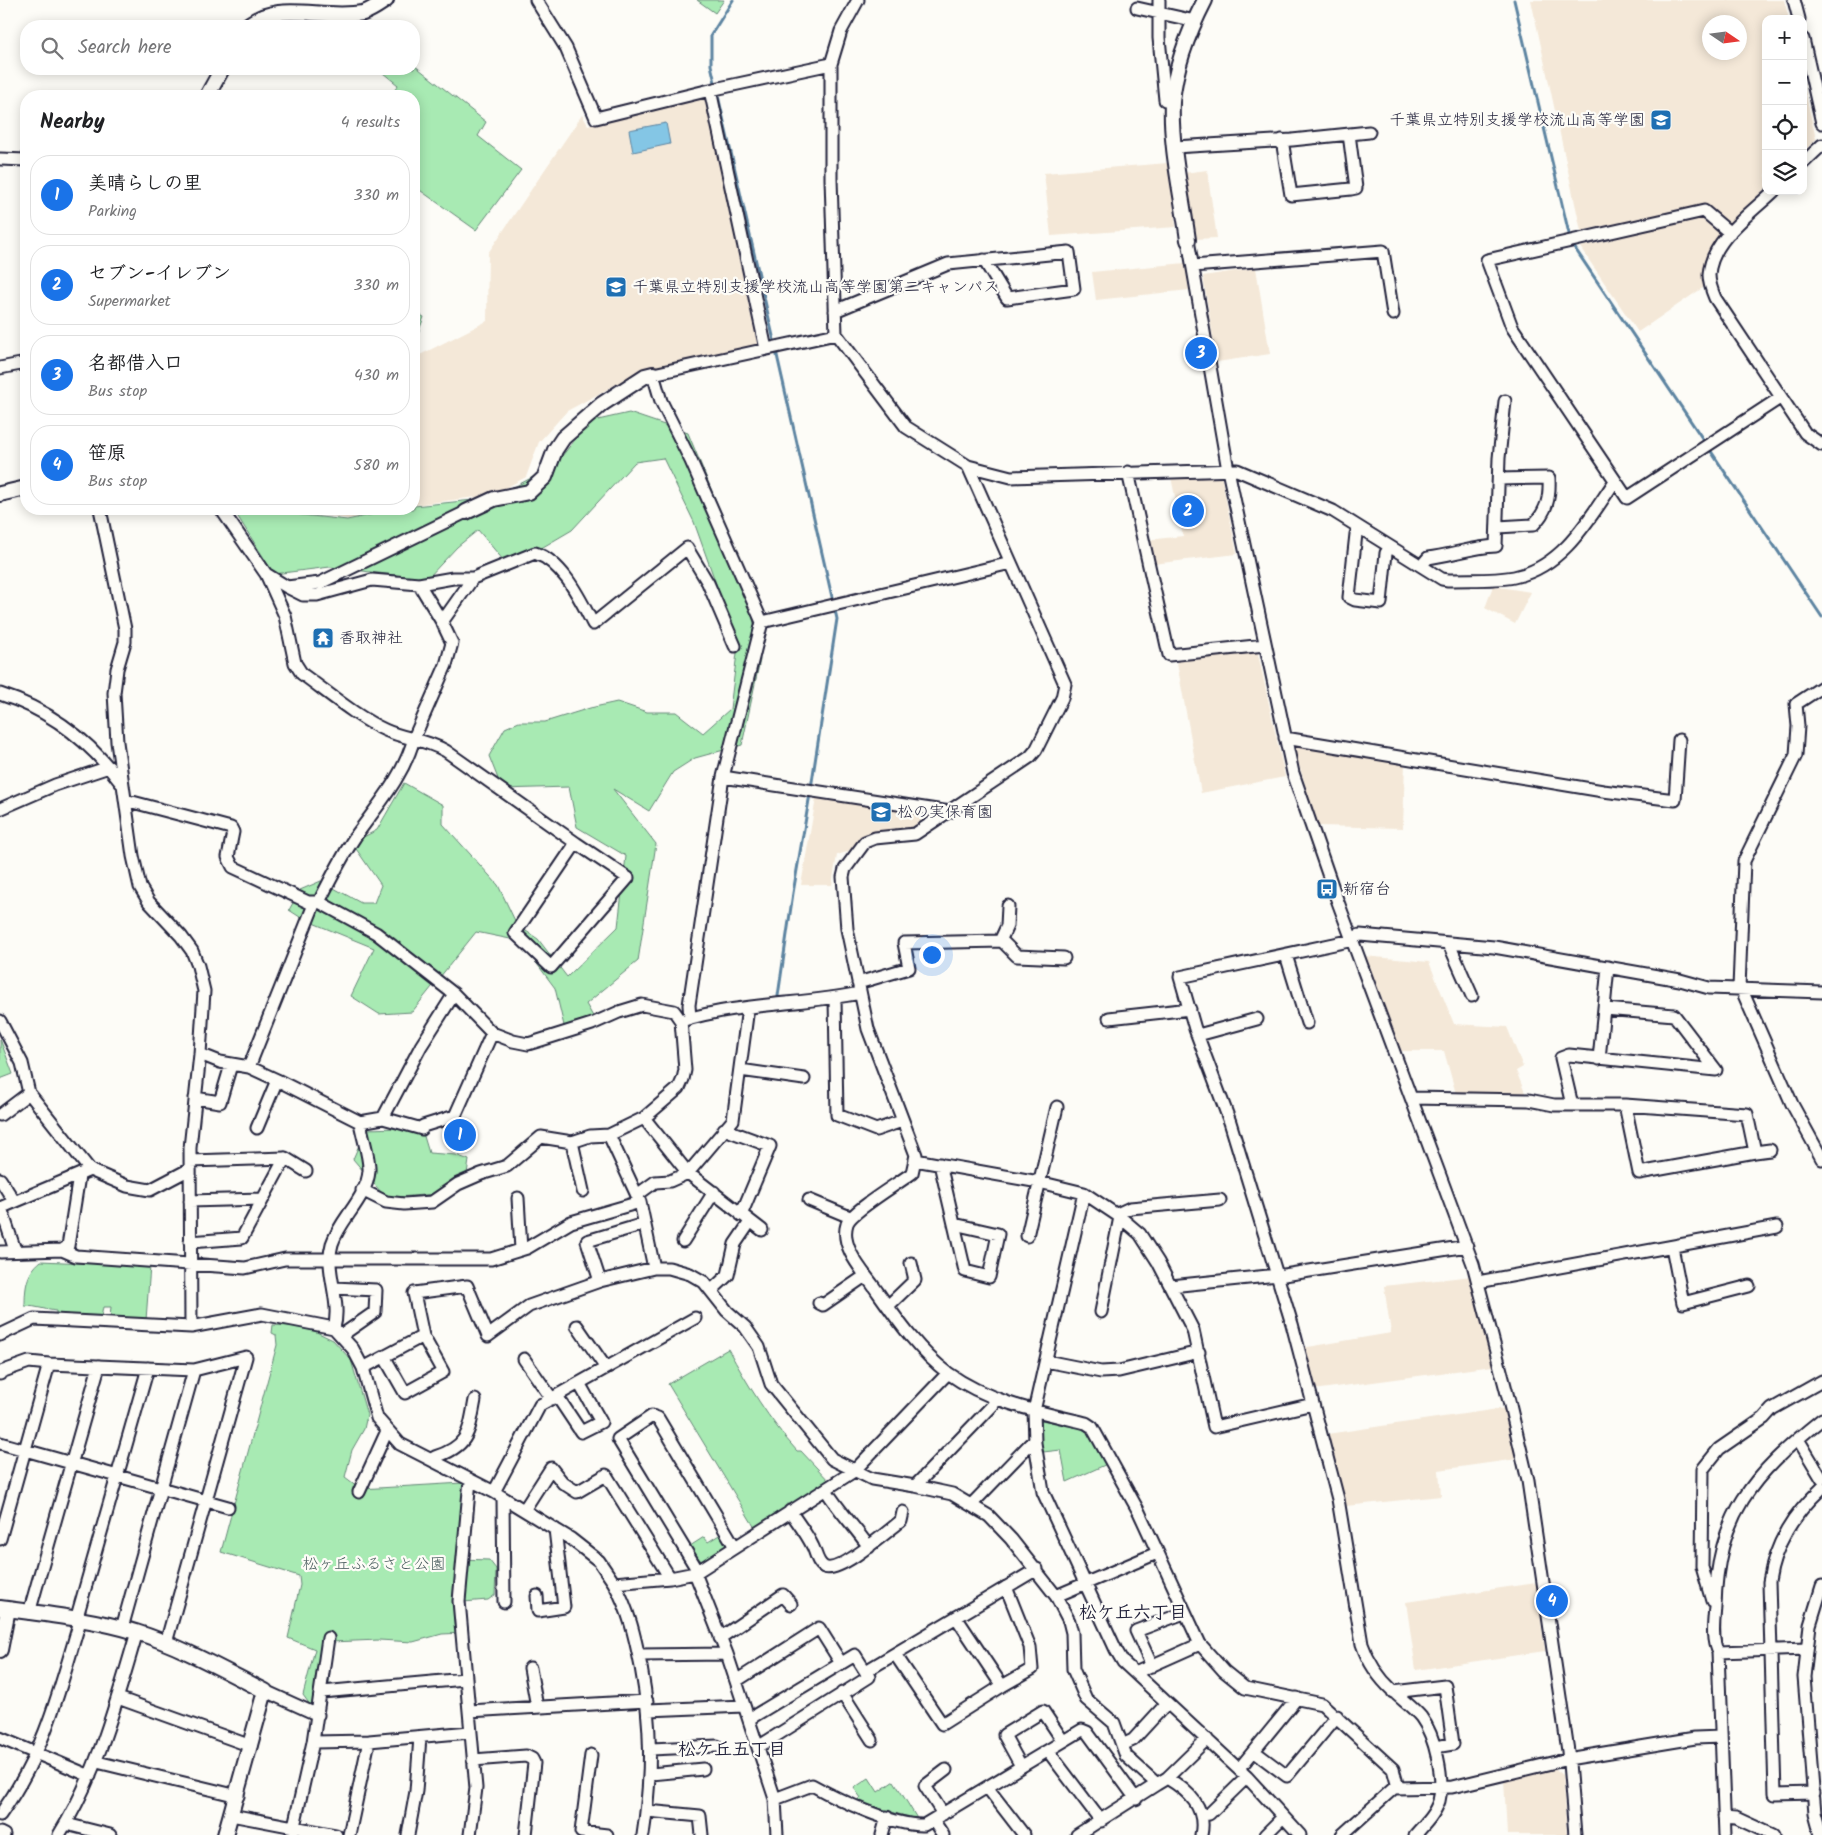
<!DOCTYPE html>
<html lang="en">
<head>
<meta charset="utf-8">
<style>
  :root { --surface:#fff; --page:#f2f2f2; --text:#202124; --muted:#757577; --line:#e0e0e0; --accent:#1a73e8 }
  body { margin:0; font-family:Kalam,"Klee One",sans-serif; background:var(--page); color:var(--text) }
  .controls { position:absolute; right:15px; top:15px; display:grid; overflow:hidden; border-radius:10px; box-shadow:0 2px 12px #0003 }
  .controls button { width:45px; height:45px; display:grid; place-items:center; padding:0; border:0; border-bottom:1px solid var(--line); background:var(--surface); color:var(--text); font:25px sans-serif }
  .compass { position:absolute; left:1702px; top:15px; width:45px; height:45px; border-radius:50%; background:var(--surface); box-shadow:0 2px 12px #0003; rotate:103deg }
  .you { position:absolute; left:931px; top:954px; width:18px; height:18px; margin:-12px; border:4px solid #fff; border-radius:50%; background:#1a73e8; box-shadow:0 0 0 8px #1a73e833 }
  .badge { display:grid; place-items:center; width:32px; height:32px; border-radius:50%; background:var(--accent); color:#fff; font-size:16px; font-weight:700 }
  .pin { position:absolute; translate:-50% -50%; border:2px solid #fff; box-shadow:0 1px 5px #0006 }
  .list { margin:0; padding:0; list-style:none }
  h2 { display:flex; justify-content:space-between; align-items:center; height:65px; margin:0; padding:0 20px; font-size:21px }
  h2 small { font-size:16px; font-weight:400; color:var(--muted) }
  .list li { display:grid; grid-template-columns:32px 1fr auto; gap:15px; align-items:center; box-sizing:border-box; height:80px; margin:0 10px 10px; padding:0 10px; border:1px solid var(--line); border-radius:20px }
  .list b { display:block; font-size:19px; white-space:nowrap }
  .list p { margin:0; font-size:16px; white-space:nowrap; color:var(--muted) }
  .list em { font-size:16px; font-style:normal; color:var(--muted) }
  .icon { flex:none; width:28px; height:28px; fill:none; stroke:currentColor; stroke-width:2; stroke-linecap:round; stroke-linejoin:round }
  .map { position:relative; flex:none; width:1822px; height:1835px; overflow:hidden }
  .search { position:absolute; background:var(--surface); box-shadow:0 2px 12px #0003; left:20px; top:20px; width:400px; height:55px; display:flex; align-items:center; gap:12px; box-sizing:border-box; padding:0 18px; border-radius:20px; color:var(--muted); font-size:19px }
  .panel { position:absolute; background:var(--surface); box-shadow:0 2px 12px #0003; left:20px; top:90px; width:400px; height:425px; border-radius:20px }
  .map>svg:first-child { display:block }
  .built { fill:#f4e8d8; fill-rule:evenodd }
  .green { fill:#a8eab3; stroke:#658677 }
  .water { fill:#84c6e5; stroke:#5d84a1 }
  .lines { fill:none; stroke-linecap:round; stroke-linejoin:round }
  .stream { stroke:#5d84a1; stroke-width:3 }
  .minor-casing { stroke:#22223b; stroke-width:15 }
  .tertiary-casing { stroke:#22223b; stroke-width:18 }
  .minor { stroke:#fdfcf7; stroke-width:11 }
  .tertiary { stroke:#fdfcf7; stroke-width:14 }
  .labels { text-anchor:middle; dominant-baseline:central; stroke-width:4.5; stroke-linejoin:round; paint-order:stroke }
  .poi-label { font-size:16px; fill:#22223b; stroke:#fdfcf7; text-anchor:start }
  .park-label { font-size:16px; fill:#4a5e5f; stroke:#fdfcf7 }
  .neighbourhood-label { font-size:18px; font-weight:bold; fill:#22223b; stroke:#fdfcf7 }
</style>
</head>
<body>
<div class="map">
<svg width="1822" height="1835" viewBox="0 0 1822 1835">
  <rect width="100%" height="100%" fill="#fdfcf7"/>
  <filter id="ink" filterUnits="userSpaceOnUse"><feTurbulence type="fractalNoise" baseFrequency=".02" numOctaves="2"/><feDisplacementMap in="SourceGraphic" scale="10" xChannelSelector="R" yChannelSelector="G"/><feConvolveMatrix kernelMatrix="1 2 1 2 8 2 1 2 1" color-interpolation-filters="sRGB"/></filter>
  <g filter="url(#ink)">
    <path class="built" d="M1531 0H1784L1789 19H1766V188L1729 224 1705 204 1581 231ZM1710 22H1740V52H1710Z
      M1803 82 1816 139 1803 152Z
      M697 97 705 100 758 347 639 372 567 411 539 442 526 477 492 495 414 505V358L487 321 488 253 582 115 588 125Z
      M1168 163 1176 227 1051 236 1044 173Z
      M1207 170 1217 238 1194 239 1184 173Z
      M1697 219 1706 221 1721 234 1715 242 1703 268 1704 287 1638 332 1580 247Z
      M1185 263 1189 290 1096 300 1092 272Z
      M1256 268 1270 354 1217 362 1203 276Z
      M1221 475 1237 554 1153 564 1148 540 1183 536 1171 477Z
      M298 509H392L348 519Z
      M1493 586 1531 592 1515 624 1485 608Z
      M1257 649 1285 777 1201 793 1176 658Z
      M1293 746 1405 761 1403 828 1318 826Z
      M816 798 936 816 918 827 869 834 847 852 837 855 832 885H801Z
      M1364 956 1429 962 1454 1024 1507 1027 1523 1067 1516 1071 1526 1095 1456 1094 1444 1051H1400Z
      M1472 1276 1493 1366 1313 1390 1302 1348 1391 1333 1384 1286Z
      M1505 1408 1517 1459 1439 1470 1441 1496 1346 1506 1327 1434Z
      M1536 1583 1545 1651 1416 1670 1406 1602Z
      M1553 1768 1562 1775 1567 1835H1507L1504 1780Z"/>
    <path class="green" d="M697 0H724L715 13Z
      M414 65 486 122 478 136 521 170 476 230 414 186V96H391L398 85 378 69H414Z
      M414 312 424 317 414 344Z
      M629 413 688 433 728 530 750 601 760 660 742 745 695 758 673 772 649 811 613 789 656 844 638 961 586 1004 595 1020 565 1030 555 988 520 941 476 932 412 1012 379 1014 351 996 374 948 303 919 289 910 300 890 321 881 361 903H374L381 885 352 843 377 830 404 783 443 805V824L498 885 517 925 538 939 567 977 618 927 626 856 577 827 569 787 502 789 489 756 505 728 519 722H545L590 708 617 702 647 712H676L703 733 730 709 738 645 694 522 663 458 635 462 572 530 509 567 478 530 457 547 427 579 330 567 274 574 233 509H290L294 514 347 520 398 509H414V506L493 498 554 466 589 422Z
      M0 1039 13 1074 0 1079Z
      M400 1128 423 1133 429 1153 456 1155 469 1160 467 1174 436 1194 386 1198 353 1159 366 1129Z
      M41 1261 150 1266 146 1320 110 1318 111 1307H103L101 1318 56 1315V1311C45 1310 37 1306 25 1306 25 1288 26 1273 41 1261Z
      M273 1325 306 1327 333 1340 351 1360 367 1415 364 1429 352 1450 345 1477 361 1489 463 1483 465 1490 459 1559 489 1560 496 1569 495 1595 488 1600 463 1602 464 1633 442 1634 413 1642 379 1640 331 1642 329 1686 313 1709 303 1695 315 1649 288 1638 300 1585 299 1576 221 1552 277 1345 276 1335 272 1333Z
      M728 1349C748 1385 769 1420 797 1451H801L831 1483 793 1506 792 1504 755 1528 668 1384Z
      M1041 1420C1085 1428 1086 1422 1107 1464L1067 1482 1061 1450 1043 1452 1037 1427Z
      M724 1532 728 1544 704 1561 700 1560 690 1546 704 1537 708 1542Z
      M869 1778 878 1792 894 1781 918 1820 856 1801 861 1798 854 1788Z"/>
    <path class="water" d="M666 123 670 144 633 152 629 130Z"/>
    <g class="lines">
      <path class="stream" d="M733 0 711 35V65L775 345
        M1514 0 1570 238
        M1572 244 1822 617
        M776 351 837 619 811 788
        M778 996 793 893 810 794"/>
      <g class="minor-casing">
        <path id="minor" d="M536 0 566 48 596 118 710 90 831 64
          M858 0 841 31 831 64V179L836 334 906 427 968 466 1065 684 1062 698 1036 750 1030 757 915 834 875 838 865 842 845 869 843 877 847 929 868 1029 916 1155 912 1173C899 1183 850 1212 847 1224 840 1245 860 1268 872 1284 894 1315 917 1350 948 1373 988 1402 1039 1412 1086 1423L1092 1427 1139 1512 1200 1644 1224 1671 1245 1688 1322 1704 1393 1769 1398 1787
          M1159 0V38L1165 100
          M1794 0 1799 19
          M1137 8 1195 21
          M1803 39 1822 123
          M710 90 766 349
          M1282 140 1291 195 1351 189 1356 188 1349 134
          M1175 147 1292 140 1369 132
          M0 159 26 160
          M1803 163 1822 145
          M1774 191C1751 213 1711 240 1709 275 1709 283 1712 291 1715 298L1805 433 1822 445
          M1730 233 1704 211 1487 260 1512 327 1627 498 1780 398
          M1188 240 1228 470 1293 773 1335 894 1473 1264 1510 1405 1528 1481 1568 1751 1575 1835
          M1193 266 1383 251 1393 314
          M835 311 948 264 1069 252 1074 289 1007 298 984 260
          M0 368 26 363
          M968 466 1011 477 1237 470 1333 511 1442 579 1448 580C1470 579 1493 581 1514 577 1563 567 1589 519 1615 481
          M1128 472 1169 655 1265 645
          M100 509 125 629V642L117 669 114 693 117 742 133 856 140 887 149 902 181 936 192 951 198 966 204 991 200 1054 190 1148 191 1327
          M221 509 266 574 287 587 320 583 466 512
          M1498 527 1533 525C1547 511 1550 498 1549 478L1499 479
          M1359 528 1356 534 1349 597 1355 600 1381 603 1386 553 1390 547
          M1422 565 1428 558C1451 555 1473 547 1496 546L1499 458 1505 401
          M266 574 285 616 295 663 302 674C326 691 358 718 385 730 407 740 423 738 446 751L576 843 515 933 551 967 628 878 576 843
          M419 584 442 622
          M287 587 303 595H317L372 580 419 584 453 578H473L535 553C563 562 580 599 593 624L687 548 708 583 735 646
          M762 622 691 461 661 401 653 374 836 334
          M0 694C50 710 90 741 121 783
          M1285 738 1603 791 1675 800 1679 740
          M723 777 950 812
          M125 800 231 828 233 832 228 857 233 867 308 902H319L376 933 454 994 492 1033 513 1041 528 1044 538 1041 592 1024 619 1012 642 1005 674 1011 681 1021C738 1003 801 1005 860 993
          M0 809 55 785 109 767
          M319 902C330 880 341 858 355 837 377 806 404 776 414 738L446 665 452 643 442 622 473 578
          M1352 938 1360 935 1494 947 1680 980 1709 988 1822 992
          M1353 940 1180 977 1195 1029 1230 1122 1292 1324 1338 1499 1362 1644C1368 1662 1379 1678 1393 1691 1402 1700 1413 1707 1421 1717 1435 1736 1445 1778 1439 1801 1435 1814 1424 1825 1415 1835
          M1000 941 1007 926 1008 906
          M1449 944 1472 996
          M1286 955 1307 1023
          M858 983 909 968 904 943 1002 941 1017 956 1064 958
          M1739 988 1744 861 1796 755 1798 726 1796 704 1822 687
          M1741 988 1792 1104 1822 1159
          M835 998 837 1115 876 1130 902 1121
          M690 1018 689 1005 723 777 762 622 1011 563
          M1109 1018 1190 1009
          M0 1021 22 1063 29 1093 90 1170
          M1198 1035 1257 1019
          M200 1054 220 1062 249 1067 277 1080 257 1128
          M1599 1059 1608 967
          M249 1067 315 902
          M740 1070 804 1079
          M277 1080 360 1122 383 1118 421 1046 454 994
          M195 1098 220 1102 231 1065
          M1411 1098 1529 1100 1554 1105H1625L1747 1114 1755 1152 1639 1173 1625 1105
          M1572 1105 1561 1058 1569 1055 1716 1070 1674 1015 1605 1009
          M0 1115 29 1093
          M383 1118 422 1129 423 1126 455 1116 492 1033
          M644 1118 688 1173 762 1230
          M724 1129 770 1146 741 1215
          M609 1135 640 1202 654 1268
          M572 1142 583 1191
          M1755 1152 1770 1150
          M915 1160 1039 1182 1084 1193 1120 1217 1140 1234 1158 1262 1193 1330 1214 1427 1313 1404
          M190 1161 285 1158 306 1171
          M940 1164 965 1271 989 1277 998 1234 954 1224
          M0 1179 14 1201
          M362 1190 386 1202 404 1204 432 1202 458 1184 481 1174 507 1166 541 1137 572 1142 590 1136 609 1135 644 1118 679 1088 683 1079 685 1070 681 1021
          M1084 1193 1034 1411 1035 1443 1043 1492 1116 1650 1123 1662 1247 1777 1300 1835
          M637 1195 655 1182 670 1181 688 1173 733 1120 748 1008
          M518 1198 521 1250
          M809 1200 850 1217
          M190 1201 263 1199
          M0 1208 90 1170 127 1186 150 1190 190 1169
          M1 1208 15 1250
          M1117 1214 1130 1208 1220 1200
          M1027 1236 1057 1107
          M683 1241 714 1192
          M190 1242 242 1238 285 1158
          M1672 1247 1683 1303 1749 1286
          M62 1250 76 1256 245 1268 285 1259H491L527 1248 571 1222 640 1202
          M0 1252 62 1250 68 1246 79 1176
          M1278 1276 1467 1246
          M600 1281 587 1241 644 1224
          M1478 1282 1777 1227
          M1171 1286 1278 1275
          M334 1288 376 1290 375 1312 342 1335
          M712 1290 728 1275 735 1244 750 1222
          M819 1303 823 1305 865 1276
          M888 1306 915 1280 911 1263
          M1101 1312 1120 1217
          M577 1326 606 1368
          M334 1328C342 1301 324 1271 332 1244 340 1219 367 1198 369 1171 370 1158 362 1135 360 1122
          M0 1335 34 1319 191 1327 262 1314 334 1328 353 1349 363 1368 377 1418 400 1444 494 1492 571 1539 599 1561 614 1583 670 1578 695 1573 854 1471 948 1373
          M385 1358 405 1393 443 1372 423 1336 414 1293 467 1286 488 1336 529 1306 600 1281 654 1268H669L690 1274 704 1282 727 1311 745 1327 759 1347 771 1384 832 1459 872 1479 915 1486 952 1494 989 1516 1011 1539 1056 1596 1069 1621 1072 1633 1073 1669 1086 1699 1114 1723 1126 1756 1157 1784 1167 1778 1207 1739
          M524 1359 552 1399
          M1046 1361 1101 1372 1119 1371 1199 1352
          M363 1368 423 1336
          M0 1374 1 1372 29 1362 49 1364 194 1370 246 1357 166 1643
          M557 1396 581 1432 601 1422 579 1383
          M1798 1439 1822 1479
          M0 1443 228 1507
          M433 1461 435 1457C469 1446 469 1432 475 1400
          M915 1486 993 1405 996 1398
          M826 1490C839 1511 855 1527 869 1547
          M359 1492 387 1431
          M494 1492 540 1405 695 1318
          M503 1498 504 1602
          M972 1504 1030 1444 1035 1443
          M524 1510 551 1468 563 1483 577 1492 606 1475 670 1578
          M790 1511C798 1523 807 1534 813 1547 816 1553 817 1563 824 1567 838 1575 889 1530 901 1521L903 1512
          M0 1539 49 1364
          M698 1571 618 1439 652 1416 658 1418 735 1547
          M695 1573 727 1654 775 1799 812 1785C839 1800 893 1826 924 1825L1082 1730 1087 1732 1136 1799
          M614 1583C629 1610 635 1637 641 1667 652 1727 652 1775 643 1835
          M537 1596 538 1611 564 1607 555 1529
          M1056 1596 1157 1553
          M1712 1601 1702 1567 1703 1469 1719 1449 1764 1418 1772 1409 1822 1381
          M29 1613 99 1366
          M956 1617 1002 1686 1032 1669 1030 1647 1006 1587
          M76 1620 148 1368
          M122 1628 194 1370
          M720 1638 783 1595 791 1604
          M1718 1652 1806 1649
          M895 1654 942 1724 1002 1686
          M639 1655 727 1654
          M1152 1666 1136 1631 1184 1613
          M530 1668 537 1707
          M866 1671 1037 1569
          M1135 1673 1200 1644
          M736 1681 819 1628 841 1663
          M265 1691 318 1715
          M322 1692 465 1679
          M1393 1692 1445 1686 1453 1744 1435 1747
          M842 1693 872 1740
          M118 1698 251 1746
          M648 1710 744 1706
          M469 1711 647 1701
          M749 1719 855 1655 869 1677 758 1747
          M0 1738 90 1776
          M313 1742 369 1741 470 1732
          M1122 1745 1133 1740 1167 1703
          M651 1749 717 1746
          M1048 1751 1101 1821
          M1255 1752 1287 1776 1337 1716
          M591 1755 581 1832 607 1835
          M473 1760 526 1756 532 1759 534 1763 526 1835
          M97 1762 238 1796
          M1021 1766 1004 1735 1043 1711 1063 1741
          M1239 1769 1297 1698
          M651 1774 703 1769
          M1167 1778C1189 1791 1207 1808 1201 1835
          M987 1787 1024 1835
          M1814 1793 1775 1794 1769 1582C1775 1543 1793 1515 1822 1488
          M775 1799 777 1835
          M647 1811 700 1816 702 1835
          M943 1814 925 1786 946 1770
          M0 1815C44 1754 59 1692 80 1621
          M231 1815 336 1835
          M1202 1815 1209 1814 1247 1777
          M1724 1817 1736 1818 1773 1835
          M933 1820 943 1835
          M66 1824 110 1835
          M0 1833 4 1835
          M59 1835C98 1772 116 1703 137 1632
          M292 1835 313 1742 328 1638
          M349 1835 369 1741
          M408 1835 416 1791 420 1737
          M470 1835 476 1788 459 1601 470 1480
          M882 1835 887 1817
          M1077 1835 1157 1784
          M1265 1835 1283 1817
          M1342 1835 1394 1788 1452 1787 1568 1759 1695 1738 1721 1737
          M1725 1835 1718 1652C1711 1641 1714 1620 1715 1607 1717 1515 1752 1475 1822 1419
          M1821 1835 1815 1813 1804 1677 1810 1625 1822 1586"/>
      </g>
      <g class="tertiary-casing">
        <path id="tertiary" d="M247 26C278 0 319 20 363 13 370 11 380 4 386 0
          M207 96 222 69
          M1188 240C1182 195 1170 147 1172 102 1175 67 1189 31 1205 0
          M0 494 26 488
          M466 512 494 499 529 492 545 477 555 450 563 438 602 404 645 376 653 374
          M0 1608C45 1614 93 1619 136 1632 181 1646 223 1670 265 1691L225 1835
          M0 1650 8 1609"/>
      </g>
      <use href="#minor" class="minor"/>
      <use href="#tertiary" class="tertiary"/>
    </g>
  </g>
  <defs>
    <g id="school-square" transform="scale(1.125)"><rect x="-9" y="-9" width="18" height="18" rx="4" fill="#1f6fb2" stroke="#fdfcf7"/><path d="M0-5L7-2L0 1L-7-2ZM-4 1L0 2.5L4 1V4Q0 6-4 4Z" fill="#fff"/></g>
    <g id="temple-square" transform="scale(1.125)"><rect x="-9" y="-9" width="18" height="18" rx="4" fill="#1f6fb2" stroke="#fdfcf7"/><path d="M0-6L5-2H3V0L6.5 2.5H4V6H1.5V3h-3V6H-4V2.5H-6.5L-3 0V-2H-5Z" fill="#fff"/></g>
    <g id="bus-square" transform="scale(1.125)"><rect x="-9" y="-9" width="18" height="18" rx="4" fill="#1f6fb2" stroke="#fdfcf7"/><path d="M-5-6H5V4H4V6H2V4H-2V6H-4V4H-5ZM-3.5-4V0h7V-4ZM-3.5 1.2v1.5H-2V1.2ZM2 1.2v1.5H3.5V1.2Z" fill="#fff"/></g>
  </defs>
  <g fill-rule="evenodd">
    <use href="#school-square" x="1661" y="120"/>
    <use href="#school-square" x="616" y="287"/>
    <use href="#temple-square" x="323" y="638"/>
    <use href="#school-square" x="881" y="812"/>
    <use href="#bus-square" x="1327" y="889"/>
  </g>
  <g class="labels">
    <g class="poi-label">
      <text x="1645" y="120" text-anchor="end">千葉県立特別支援学校流山高等学園</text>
      <text x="632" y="287">千葉県立特別支援学校流山高等学園第二キャンパス</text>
      <text x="339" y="638">香取神社</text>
      <text x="897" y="812">松の実保育園</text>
      <text x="1343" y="889">新宿台</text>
    </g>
    <g class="park-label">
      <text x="374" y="1564">松ヶ丘ふるさと公園</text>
    </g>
    <g class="neighbourhood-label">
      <text x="1133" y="1613">松ケ丘六丁目</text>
      <text x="732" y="1750">松ケ丘五丁目</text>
    </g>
  </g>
</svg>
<div class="controls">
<button>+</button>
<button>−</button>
<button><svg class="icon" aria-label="locate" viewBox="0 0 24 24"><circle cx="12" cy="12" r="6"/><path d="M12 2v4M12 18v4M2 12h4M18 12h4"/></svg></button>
<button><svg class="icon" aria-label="layers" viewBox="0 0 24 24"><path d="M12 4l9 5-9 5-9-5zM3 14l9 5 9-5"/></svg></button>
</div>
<svg class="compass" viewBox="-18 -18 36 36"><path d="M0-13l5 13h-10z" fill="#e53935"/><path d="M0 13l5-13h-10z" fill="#757577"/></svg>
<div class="you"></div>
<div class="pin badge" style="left:460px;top:1135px">1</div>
<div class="pin badge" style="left:1188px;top:511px">2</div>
<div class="pin badge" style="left:1201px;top:353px">3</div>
<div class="pin badge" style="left:1552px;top:1601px">4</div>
<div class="search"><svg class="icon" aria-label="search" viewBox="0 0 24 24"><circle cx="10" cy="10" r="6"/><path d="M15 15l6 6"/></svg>Search here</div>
<section class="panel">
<h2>Nearby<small>4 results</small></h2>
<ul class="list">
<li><span class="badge">1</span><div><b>美晴らしの里</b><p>Parking</p></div><em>330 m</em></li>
<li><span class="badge">2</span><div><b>セブン-イレブン</b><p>Supermarket</p></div><em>330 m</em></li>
<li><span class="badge">3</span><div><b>名都借入口</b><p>Bus stop</p></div><em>430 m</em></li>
<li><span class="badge">4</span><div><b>笹原</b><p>Bus stop</p></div><em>580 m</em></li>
</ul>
</section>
</div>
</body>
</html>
